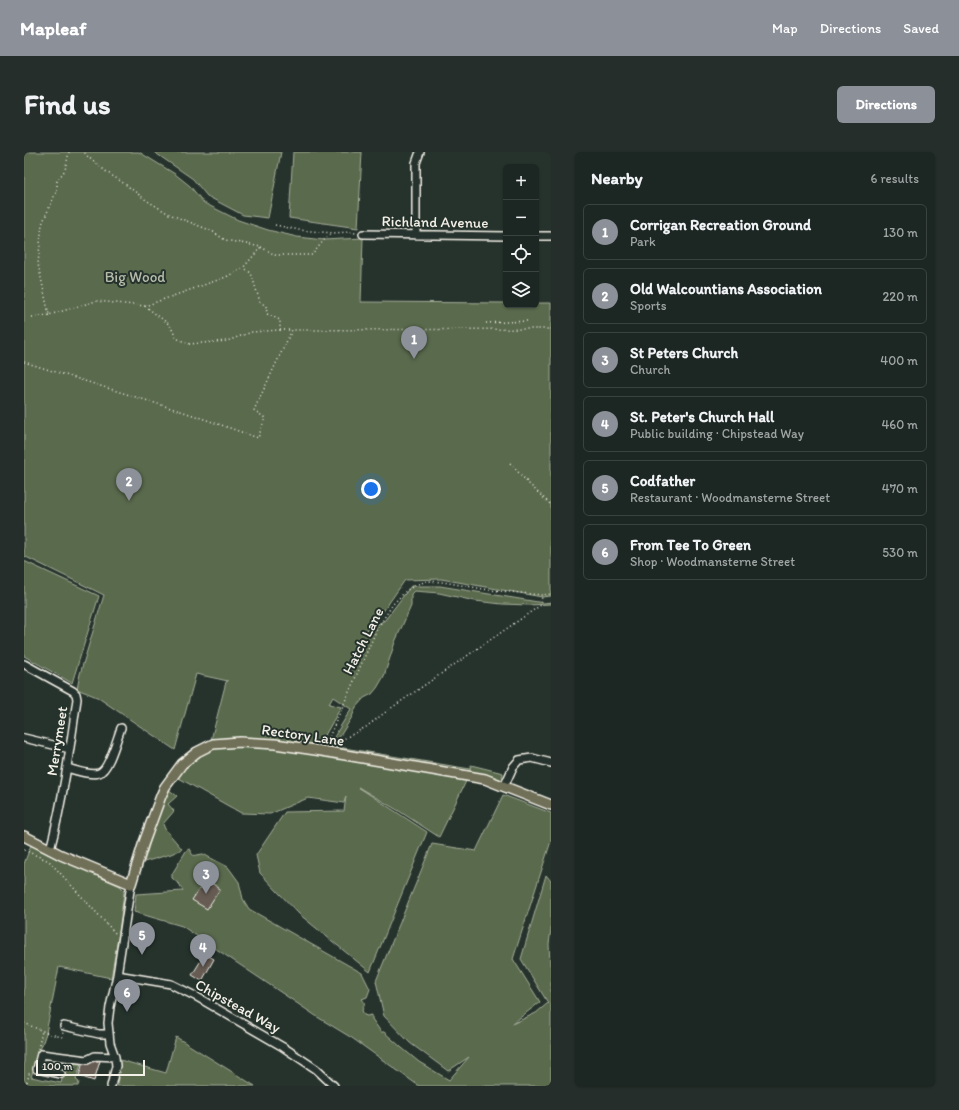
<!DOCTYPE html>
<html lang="en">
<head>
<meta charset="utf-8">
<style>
  :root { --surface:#1c2622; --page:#252e2a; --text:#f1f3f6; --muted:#a0a5a5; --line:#3a4340; --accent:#8c9099 }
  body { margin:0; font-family:Itim,sans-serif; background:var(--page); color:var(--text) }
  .controls { position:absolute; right:12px; top:12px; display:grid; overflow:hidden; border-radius:6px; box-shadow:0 1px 3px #0004 }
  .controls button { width:36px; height:36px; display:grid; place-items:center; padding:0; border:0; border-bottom:1px solid var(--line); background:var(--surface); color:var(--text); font:20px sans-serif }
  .scale { position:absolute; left:12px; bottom:10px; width:109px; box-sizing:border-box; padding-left:4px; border:2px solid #f4f1e8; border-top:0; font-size:11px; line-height:14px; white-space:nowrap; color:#f4f1e8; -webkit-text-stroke:3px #26332d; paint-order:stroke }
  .you { position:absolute; left:347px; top:337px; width:14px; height:14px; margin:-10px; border:3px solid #fff; border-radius:50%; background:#1a73e8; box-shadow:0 0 0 6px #1a73e833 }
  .badge { display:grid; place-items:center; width:26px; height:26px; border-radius:50%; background:var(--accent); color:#fff; font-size:13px; font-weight:700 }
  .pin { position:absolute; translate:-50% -33px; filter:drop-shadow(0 1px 2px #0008) }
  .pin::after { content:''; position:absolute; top:21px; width:14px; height:12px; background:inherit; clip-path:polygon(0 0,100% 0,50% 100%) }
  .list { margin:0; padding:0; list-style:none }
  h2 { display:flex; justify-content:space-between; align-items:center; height:52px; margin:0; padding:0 16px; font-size:17px }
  h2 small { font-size:13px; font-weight:400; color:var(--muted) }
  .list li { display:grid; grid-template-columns:26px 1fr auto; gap:12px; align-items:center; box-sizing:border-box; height:56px; margin:0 8px 8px; padding:0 8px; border:1px solid var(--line); border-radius:6px }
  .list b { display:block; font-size:15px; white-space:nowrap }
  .list p { margin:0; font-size:13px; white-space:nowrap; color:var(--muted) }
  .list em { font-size:13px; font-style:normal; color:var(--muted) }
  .icon { flex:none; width:22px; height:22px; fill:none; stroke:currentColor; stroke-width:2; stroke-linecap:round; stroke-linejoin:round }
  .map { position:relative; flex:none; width:527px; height:934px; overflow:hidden; border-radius:6px }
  header { display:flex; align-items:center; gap:24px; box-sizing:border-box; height:56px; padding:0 20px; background:var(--accent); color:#fff }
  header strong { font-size:19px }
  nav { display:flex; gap:22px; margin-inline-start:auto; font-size:14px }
  .intro { display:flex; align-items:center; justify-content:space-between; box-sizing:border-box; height:96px; padding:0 24px }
  h1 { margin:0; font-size:28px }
  .button { padding:10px 18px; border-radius:6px; background:var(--accent); color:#fff; font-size:14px; font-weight:700 }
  main { display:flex; gap:24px; padding:0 24px }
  aside { flex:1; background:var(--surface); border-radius:6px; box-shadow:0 1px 3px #0004 }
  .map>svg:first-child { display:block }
  .green { fill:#5a6b4d; stroke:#a7ae9a }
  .building { fill:#665b53; stroke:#f4f1e8 }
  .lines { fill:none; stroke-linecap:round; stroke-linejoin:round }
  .minor-casing { stroke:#f4f1e8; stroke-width:10 }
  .major-casing { stroke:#f4f1e8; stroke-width:12 }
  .path { stroke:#f4f1e8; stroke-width:1.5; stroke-dasharray:1 3; stroke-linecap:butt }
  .minor { stroke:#26332d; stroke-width:7 }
  .major { stroke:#706f59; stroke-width:9 }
  .labels { text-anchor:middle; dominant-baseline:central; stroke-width:4; stroke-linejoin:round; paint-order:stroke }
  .street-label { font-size:15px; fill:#f4f1e8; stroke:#26332d }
  .park-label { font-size:15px; fill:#b6bbaa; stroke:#26332d }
</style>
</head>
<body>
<header>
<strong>Mapleaf</strong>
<nav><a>Map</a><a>Directions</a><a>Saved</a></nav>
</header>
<div class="intro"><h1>Find us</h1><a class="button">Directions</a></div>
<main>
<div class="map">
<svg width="527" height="934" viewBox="0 0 527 934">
  <rect width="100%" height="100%" fill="#26332d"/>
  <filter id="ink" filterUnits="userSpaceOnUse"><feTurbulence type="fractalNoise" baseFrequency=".025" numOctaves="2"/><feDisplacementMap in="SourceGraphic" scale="8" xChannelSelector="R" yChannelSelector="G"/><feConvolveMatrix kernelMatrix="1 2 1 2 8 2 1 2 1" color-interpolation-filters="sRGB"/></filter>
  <g filter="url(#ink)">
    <path class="green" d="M0 0H115L151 22 166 34 180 51 214 68 244 78 273 85 300 88 339 86 337 150 482 151V153H512V151H527V444L518 445 417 427 381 428 353 468 340 480 361 468 387 434H416L520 451 527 450V452L505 453 478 452 451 449 415 441 390 439 387 442V454L371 490 360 524 353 536 348 542 340 546 332 555 328 565 311 592 307 590 327 557 309 545 305 552 317 555 296 592 446 617 447 613 479 621 478 630 446 621 415 685 375 659 334 635 403 680 346 820 275 762 236 721 232 703 261 660 320 659 322 644 320 651 284 646 246 662 217 661 153 625 187 588 202 530 204 529 172 522 151 598 73 545 53 537 56 522 80 443 0 404Z
      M130 0H257L244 66 219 63 183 44 169 27Z
      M269 0H338L334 76 265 66Z
      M0 409 75 444 48 531 0 504Z
      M144 637 153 644 144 652 150 659 139 672 141 677 158 697 147 702 120 710 134 663Z
      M479 643 527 661V689L489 807 516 850 488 872 512 861 524 851 497 807 522 723 527 729V777L525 792 526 813 527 814V934H395L328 886 295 866 158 774 110 760 112 742 159 739 156 733 148 726V722L162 699 165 697 167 698C167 707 174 702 179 702L204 715 207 719 215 730 219 747 225 757 338 821 346 837 343 845 338 847C342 851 340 854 338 858L340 863 343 864 348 863V867L357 880H360L378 896 395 910 425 928 445 905 424 919 386 891 360 864 352 829 408 692 452 699Z
      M7 693 24 702 96 734 99 737 100 740 95 780 87 826 35 815 22 881 7 925 37 931 42 911 57 912 52 928 55 930 54 934H0V712Z
      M152 885 231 934H93L96 908 142 921Z"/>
    <path class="building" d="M182 727 196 737 183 757 168 748Z
      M181 802 190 807 178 829 168 823Z
      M66 908 73 910 74 908 76 909 70 929 55 924 59 910 65 911Z"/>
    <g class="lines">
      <g class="minor-casing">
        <path id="minor" d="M339 82 482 84
          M392 83V11L396 0
          M512 84H527
          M0 512 49 539 52 542 53 547C46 597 39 648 26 698
          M0 586 46 597
          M43 616C51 618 67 624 75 621 85 618 93 586 97 576
          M480 635 489 615 495 608 508 606 527 611
          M93 823 147 832 173 845 259 895 292 917 310 934
          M40 874 75 882H85
          M37 922 13 917 17 902 63 908 71 904 91 905
          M87 934 92 914 91 905 86 891 84 871 86 855 93 823 107 732"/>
      </g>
      <g class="major-casing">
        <path id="major" d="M0 684 37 703 107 732 119 693 137 644 141 635 158 612 173 600 189 592 216 590 251 592 298 599 461 627 527 653"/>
      </g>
      <path class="path" d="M45 0 41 18 33 29V38L18 72 14 112 25 163 72 149 121 154 202 125 219 116 237 95 201 88 188 79 145 62 122 48 101 32 84 21 64 5 60 0
        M251 73 275 78 309 81 325 80 332 81
        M237 95 251 103H288L300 88 309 81
        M121 154 146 173 152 186 165 192 203 189 228 180 256 178V168L243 162 242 154 236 150 227 121 220 116
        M8 165 25 163
        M462 171 503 169
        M256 178H268
        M0 210 166 262 234 286 241 266 230 258 268 178 527 177
        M486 311 505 332 527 353
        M302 592 353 477 369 452 383 438 394 432 403 429 419 430 465 438 518 443 527 442
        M310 592 342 575 363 559 517 453 518 443
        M0 698 25 709 92 782
        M0 871C12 876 24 882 38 885L39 880
        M14 897 18 879
        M2 934 6 919"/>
      <use href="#minor" class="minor"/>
      <use href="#major" class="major"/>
    </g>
  </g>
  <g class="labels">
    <g class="street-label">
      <text transform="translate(411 70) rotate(1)">Richland Avenue</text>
      <text transform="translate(339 489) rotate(-63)">Hatch Lane</text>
      <text transform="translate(279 583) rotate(8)">Rectory Lane</text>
      <text transform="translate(33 589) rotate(-81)">Merrymeet</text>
      <text transform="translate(214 854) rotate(29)">Chipstead Way</text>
    </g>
    <g class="park-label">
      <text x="111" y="125">Big Wood</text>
    </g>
  </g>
</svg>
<div class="controls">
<button>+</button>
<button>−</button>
<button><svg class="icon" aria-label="locate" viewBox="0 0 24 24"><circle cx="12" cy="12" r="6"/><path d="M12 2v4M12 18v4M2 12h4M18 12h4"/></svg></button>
<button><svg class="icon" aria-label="layers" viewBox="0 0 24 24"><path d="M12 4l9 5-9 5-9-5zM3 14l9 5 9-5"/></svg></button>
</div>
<div class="scale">100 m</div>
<div class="you"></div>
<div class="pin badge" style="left:390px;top:207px">1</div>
<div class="pin badge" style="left:105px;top:349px">2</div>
<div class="pin badge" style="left:182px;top:742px">3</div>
<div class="pin badge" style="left:179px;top:815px">4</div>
<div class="pin badge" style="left:118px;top:803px">5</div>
<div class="pin badge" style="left:103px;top:860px">6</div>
</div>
<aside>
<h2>Nearby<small>6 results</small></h2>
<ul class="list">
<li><span class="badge">1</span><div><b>Corrigan Recreation Ground</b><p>Park</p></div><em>130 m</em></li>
<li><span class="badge">2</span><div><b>Old Walcountians Association</b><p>Sports</p></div><em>220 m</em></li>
<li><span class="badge">3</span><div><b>St Peters Church</b><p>Church</p></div><em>400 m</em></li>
<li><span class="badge">4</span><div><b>St. Peter's Church Hall</b><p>Public building · Chipstead Way</p></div><em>460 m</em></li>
<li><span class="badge">5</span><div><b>Codfather</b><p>Restaurant · Woodmansterne Street</p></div><em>470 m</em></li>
<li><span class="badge">6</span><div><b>From Tee To Green</b><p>Shop · Woodmansterne Street</p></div><em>530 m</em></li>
</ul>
</aside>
</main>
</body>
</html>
